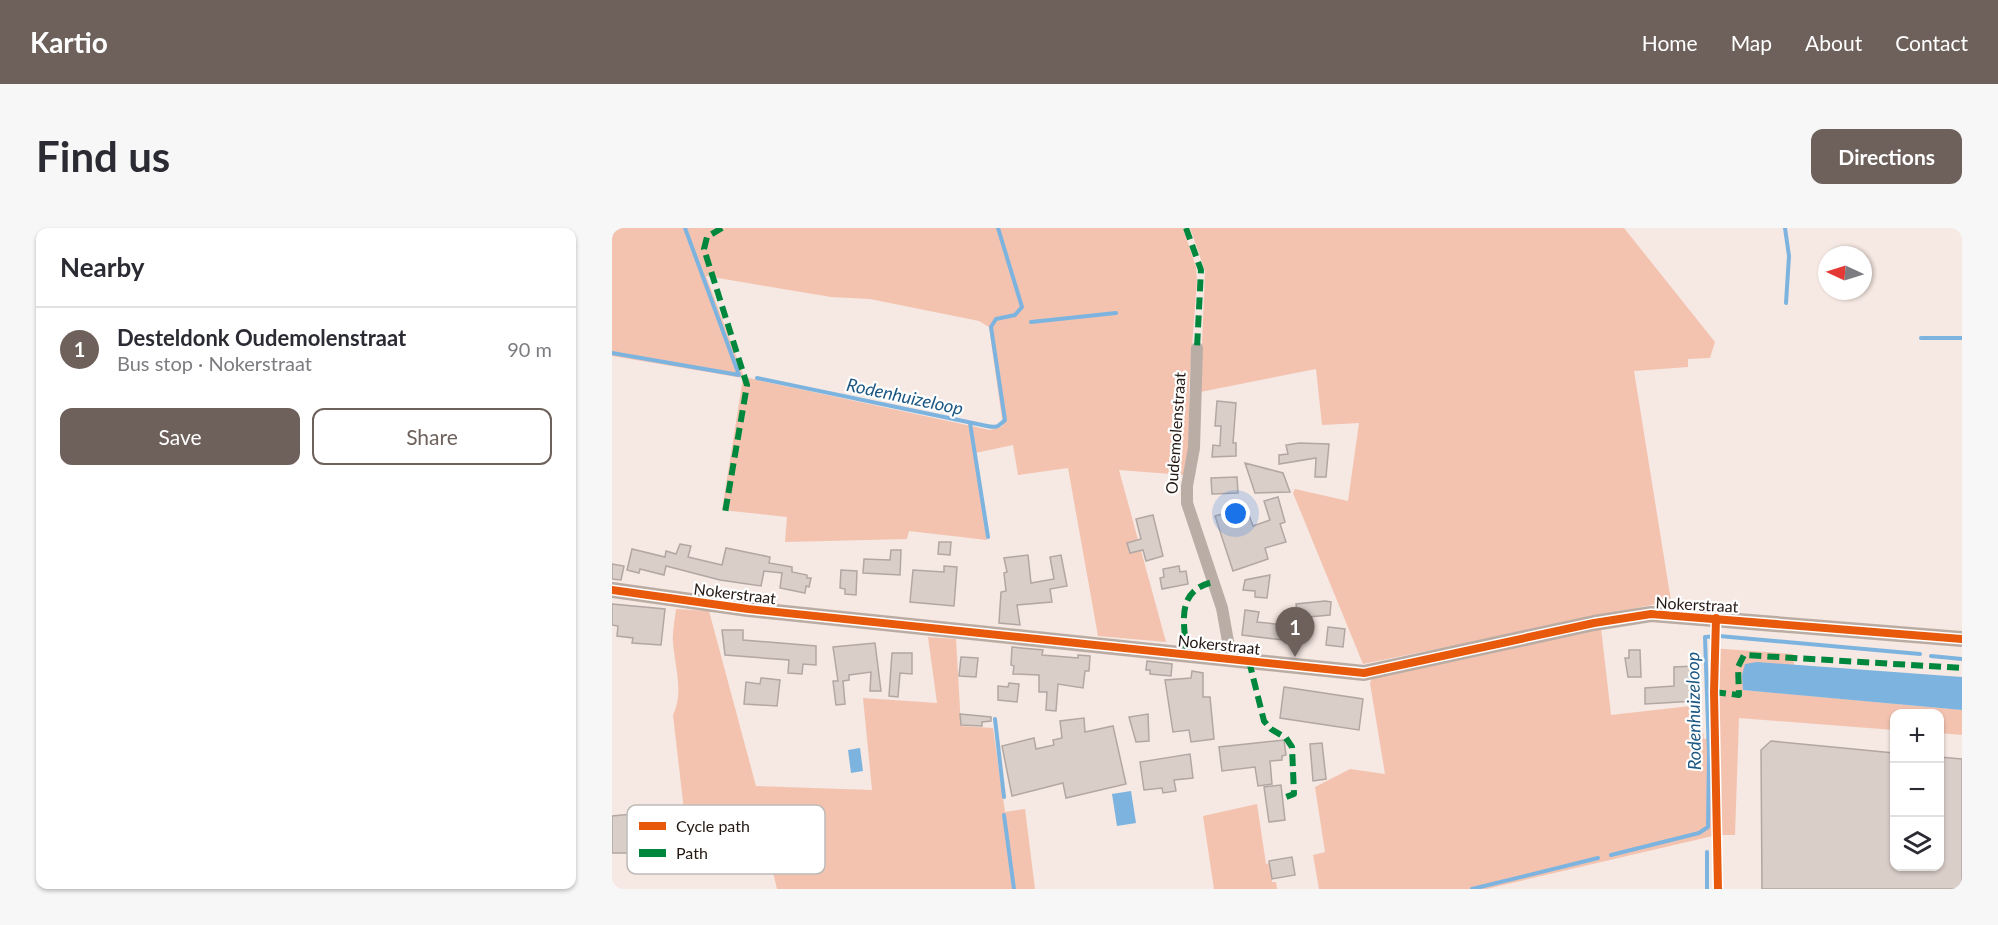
<!DOCTYPE html>
<html lang="en">
<head>
<meta charset="utf-8">
<style>
  :root { --surface:#fff; --page:#f7f7f7; --text:#2b2b33; --muted:#7c7c81; --line:#e1e1e2; --accent:#6e615c }
  body { margin:0; font-family:Lato,sans-serif; background:var(--page); color:var(--text) }
  .controls { position:absolute; right:18px; bottom:18px; display:grid; overflow:hidden; border-radius:12px; box-shadow:0 2px 4px #0004 }
  .controls button { width:54px; height:54px; display:grid; place-items:center; padding:0; border:0; border-bottom:2px solid var(--line); background:var(--surface); color:var(--text); font:30px sans-serif }
  .compass { position:absolute; left:1206px; top:18px; width:54px; height:54px; border-radius:50%; background:var(--surface); box-shadow:0 2px 4px #0004; rotate:274deg }
  .you { position:absolute; left:624px; top:286px; width:21px; height:21px; margin:-15px; border:4px solid #fff; border-radius:50%; background:#1a73e8; box-shadow:0 0 0 9px #1a73e833 }
  .badge { display:grid; place-items:center; width:39px; height:39px; border-radius:50%; background:var(--accent); color:#fff; font-size:20px; font-weight:700 }
  .pin { position:absolute; translate:-50% -50px; filter:drop-shadow(0 2px 3px #0008) }
  .pin::after { content:''; position:absolute; top:32px; width:21px; height:18px; background:inherit; clip-path:polygon(0 0,100% 0,50% 100%) }
  .list { margin:0; padding:0; list-style:none }
  h2 { display:flex; justify-content:space-between; align-items:center; height:78px; margin:0; padding:0 24px; font-size:26px }
  h2 small { font-size:20px; font-weight:400; color:var(--muted) }
  .list li { display:grid; grid-template-columns:39px 1fr auto; gap:18px; align-items:center; box-sizing:border-box; height:84px; padding:0 24px; border-top:2px solid var(--line) }
  .list b { display:block; font-size:22px; white-space:nowrap }
  .list p { margin:0; font-size:20px; white-space:nowrap; color:var(--muted) }
  .list em { font-size:20px; font-style:normal; color:var(--muted) }
  .actions { display:flex; gap:12px; padding:18px 24px }
  .actions a { flex:1; padding:14px 0; border:2px solid var(--accent); border-radius:12px; text-align:center; font-size:21px; color:var(--accent) }
  .actions .main { background:var(--accent); color:#fff }
  .icon { flex:none; width:33px; height:33px; fill:none; stroke:currentColor; stroke-width:2; stroke-linecap:round; stroke-linejoin:round }
  .map { position:relative; flex:none; width:1350px; height:661px; overflow:hidden; border-radius:12px }
  header { display:flex; align-items:center; gap:36px; box-sizing:border-box; height:84px; padding:0 30px; background:var(--accent); color:#fff }
  header strong { font-size:28px }
  nav { display:flex; gap:33px; margin-inline-start:auto; font-size:21px }
  .intro { display:flex; align-items:center; justify-content:space-between; box-sizing:border-box; height:144px; padding:0 36px }
  h1 { margin:0; font-size:42px }
  .button { padding:15px 27px; border-radius:12px; background:var(--accent); color:#fff; font-size:21px; font-weight:700 }
  main { display:flex; gap:36px; padding:0 36px }
  aside { flex:1; background:var(--surface); border-radius:12px; box-shadow:0 2px 4px #0004 }
  .map>svg:first-child { display:block }
  .green { fill:#f3c3b0; fill-rule:evenodd }
  .water { fill:#7db4df }
  .lines { fill:none; stroke-linecap:round; stroke-linejoin:round }
  .stream { stroke:#7db4df; stroke-width:4 }
  .building { fill:#dacec9; stroke:#b2a7a2; stroke-width:1.5 }
  .street { stroke:#baada6; stroke-width:12 }
  .secondary { stroke:#baaca3; stroke-width:16 }
  .quiet { stroke:#00873e; stroke-width:6; stroke-dasharray:12 6; stroke-linecap:butt }
  .cycleway-casing { stroke:#fff; stroke-width:11 }
  .cycleway { stroke:#e8590c; stroke-width:8 }
  .labels { text-anchor:middle; dominant-baseline:central; stroke-width:4.5; stroke-linejoin:round; paint-order:stroke }
  .street-label { font-size:16px; fill:#241914; stroke:#fff }
  .water-label { font-size:18px; font-style:italic; fill:#1b5782; stroke:#fff }
  .key { fill:#fff; stroke:#bdbab8; stroke-width:1.5 }
  .key-label { font-size:16px; fill:#241914 }
</style>
</head>
<body>
<header>
<strong>Kartio</strong>
<nav><a>Home</a><a>Map</a><a>About</a><a>Contact</a></nav>
</header>
<div class="intro"><h1>Find us</h1><a class="button">Directions</a></div>
<main>
<aside>
<h2>Nearby<small></small></h2>
<ul class="list">
<li><span class="badge">1</span><div><b>Desteldonk Oudemolenstraat</b><p>Bus stop · Nokerstraat</p></div><em>90 m</em></li>
</ul>
<div class="actions"><a class="main">Save</a><a>Share</a></div>
</aside>
<div class="map">
<svg width="1350" height="661" viewBox="0 0 1350 661">
  <rect width="100%" height="100%" fill="#f6e8e2"/>
  <path class="green" d="M0 0H571L584 39 585 53 577 158 578 227 572 247 507 242 554 414 486 408 456 240 406 247 401 217 363 225 375 312 297 303 295 311 173 314 175 289 110 282 131 150 0 128ZM94 48 219 69 258 71 367 93 377 99 391 198 378 202 132 149Z
    M578 0H1012L1103 114 1098 130 1076 131V139L1022 143 1059 373 751 436 681 265 683 261 736 273 747 195 710 197 704 141 588 164 593 43Z
    M64 381 97 383 144 558 260 562 251 470 325 475 316 409 344 411 349 498 381 500 393 584 413 581 423 661H165L149 595 73 591 61 487C72 465 63 439 61 415 60 404 63 392 64 381Z
    M989 400 999 487 1087 477 1092 511 1101 509 1099 420 1181 426 1182 437 1133 436 1132 462 1350 482V507L1328 505V485H1282V502L1127 490 1123 607H1105L874 661H707L701 627 713 624 703 559 738 541 773 546 758 455 761 448Z
    M645 576 654 636 657 635 660 654H664L665 661H602L591 588Z"/>
  <path class="water" d="M1145 434 1350 449V482L1131 462 1130 447 1133 436Z
    M248 520 251 543 239 545 236 522Z
    M519 563 524 595 505 598 500 566Z"/>
  <g class="lines">
    <path class="stream" d="M1173 0 1177 28 1174 75
      M419 94 504 85
      M1309 110H1350
      M0 125 127 147 73 0
      M145 150 375 198C384 200 386 199 393 192L379 99 384 91 403 87 410 79 386 0
      M358 195 376 309
      M1319 428 1350 431
      M383 491 392 569
      M392 587 402 661
      M999 627 1087 605 1096 599 1097 526 1093 409 1107 408 1308 426
      M860 661 986 630
      M1095 661V624"/>
  </g>
  <path class="building" d="M605 173 624 175 621 215H624V228L600 229 601 217 608 218 609 198H603Z
    M687 215 717 216 714 249H703L704 230 667 236V227L676 226 674 217Z
    M633 235 671 245 678 264 643 265Z
    M625 249 626 265 600 266 599 250Z
    M666 269 673 294 668 296 674 314 653 320 656 331 621 343 603 288 624 282 627 291 637 287 641 298 658 292 652 273Z
    M541 287 551 328 534 333 531 322 518 325 515 315 529 311 524 291Z
    M327 314H339L338 327 326 326Z
    M68 316 79 318 76 329 110 337 114 320 158 329 157 335 180 339V344L195 347V350H199L197 359 194 358 193 365 168 360 170 345 152 343 149 358 108 352 54 338 52 347 28 341 27 345 15 342 20 321 53 329 54 323 64 326Z
    M279 322H289L288 347 251 345 252 331 278 332Z
    M416 327 419 355 442 351 438 329 449 327 455 358 438 361 440 374 405 377 408 397 387 395 389 364 394 363 392 345 395 344 392 330Z
    M0 336 12 338 9 352 0 351Z
    M332 338 345 339 342 378 298 374 301 342 332 344Z
    M567 338 568 344 574 343 576 356 550 361 548 350 552 349 551 341Z
    M229 342 245 343 244 367 233 366V361L228 360Z
    M658 347 655 370 643 369V363L631 362 633 352Z
    M713 373 719 374 718 387 686 390 684 376Z
    M0 376 53 381 49 417 20 415 21 410 5 408 6 398 0 397Z
    M633 382 647 384 645 394 673 397 671 412 630 407Z
    M716 399 733 401 731 419 714 417Z
    M110 402H131V412L204 418V437L191 436 190 446 176 445 177 432 113 427Z
    M263 415 269 463H258L259 444 237 447V452L231 453 233 476 224 477 221 453H226L221 419Z
    M400 419 431 422 430 427 466 430V427L478 428 477 443H473L471 460 446 456 444 483 434 482 435 464H427V447L401 446 402 438 399 437Z
    M1017 422H1028L1029 449H1016L1013 430H1017Z
    M280 425H300V446L288 445 286 469 277 468Z
    M349 429 366 430 364 449 347 448Z
    M535 433 560 436 559 448 538 446V442H534Z
    M1083 438 1084 473 1033 476V460L1062 458V439Z
    M580 443 591 445V469H598L602 511 579 514 577 502 561 504 553 452 579 450Z
    M149 450 168 452 165 478 132 476 134 454 148 456Z
    M397 455 407 456 405 474 386 472V458L396 459Z
    M672 459 751 471 747 502 668 490Z
    M348 486 379 489V493L370 494V498L349 497Z
    M536 486 537 513 524 514 517 489Z
    M472 490 473 504 501 498 514 556 454 570 451 555 400 568 390 518 422 510 424 521 442 517 441 512 450 510 448 493Z
    M672 512 674 527 670 528V532L658 533 660 556 646 558 643 539 610 543 607 519Z
    M1159 513 1282 525V639H1328V529L1350 531V661H1150L1149 522Z
    M710 515 714 551 701 553 698 516Z
    M578 526 581 550 562 552 564 563 551 565 550 560 532 562 528 534Z
    M669 557 673 592 657 594 652 559Z
    M20 586 23 625H0V588Z
    M680 629 683 647 660 651 657 633Z"/>
  <g class="lines">
    <path class="street" d="M585 120 582 220 575 258V275L610 380 619 430"/>
    <path class="secondary" d="M0 362 136 381 752 445 982 395 1039 386 1350 411"/>
    <path class="quiet" d="M110 0 95 9 92 21 135 157 113 285
      M574 0 589 42 585 120
      M575 426C572 395 563 363 601 354
      M637 433 652 493 659 501 674 510 680 519 682 566 674 569
      M1102 464 1127 467 1126 439 1132 427 1350 440"/>
    <g class="cycleway-casing">
      <path id="cycleway" d="M0 362 136 381 752 445 982 395 1039 386 1350 411
        M1104 390 1102 464 1106 661"/>
    </g>
    <use href="#cycleway" class="cycleway"/>
  </g>
  <g class="labels">
    <g class="street-label">
      <text transform="translate(563 205) rotate(-86)">Oudemolenstraat</text>
      <text transform="translate(123 365) rotate(7)">Nokerstraat</text>
      <text transform="translate(1085 376) rotate(3)">Nokerstraat</text>
      <text transform="translate(607 416) rotate(6)">Nokerstraat</text>
    </g>
    <g class="water-label">
      <text transform="translate(293 168) rotate(12)">Rodenhuizeloop</text>
      <text transform="translate(1081 483) rotate(-91)">Rodenhuizeloop</text>
    </g>
  </g>
  <rect x="15" y="577" width="198" height="69" rx="9" class="key"/>
  <rect x="27" y="594" width="27" height="8" fill="#e8590c"/>
  <rect x="27" y="621" width="27" height="8" fill="#00873e"/>
  <g class="key-label">
    <text x="64" y="604">Cycle path</text>
    <text x="64" y="631">Path</text>
  </g>
</svg>
<div class="controls">
<button>+</button>
<button>−</button>
<button><svg class="icon" aria-label="layers" viewBox="0 0 24 24"><path d="M12 4l9 5-9 5-9-5zM3 14l9 5 9-5"/></svg></button>
</div>
<svg class="compass" viewBox="-18 -18 36 36"><path d="M0-13l5 13h-10z" fill="#e53935"/><path d="M0 13l5-13h-10z" fill="#7c7c81"/></svg>
<div class="you"></div>
<div class="pin badge" style="left:683px;top:429px">1</div>
</div>
</main>
</body>
</html>
